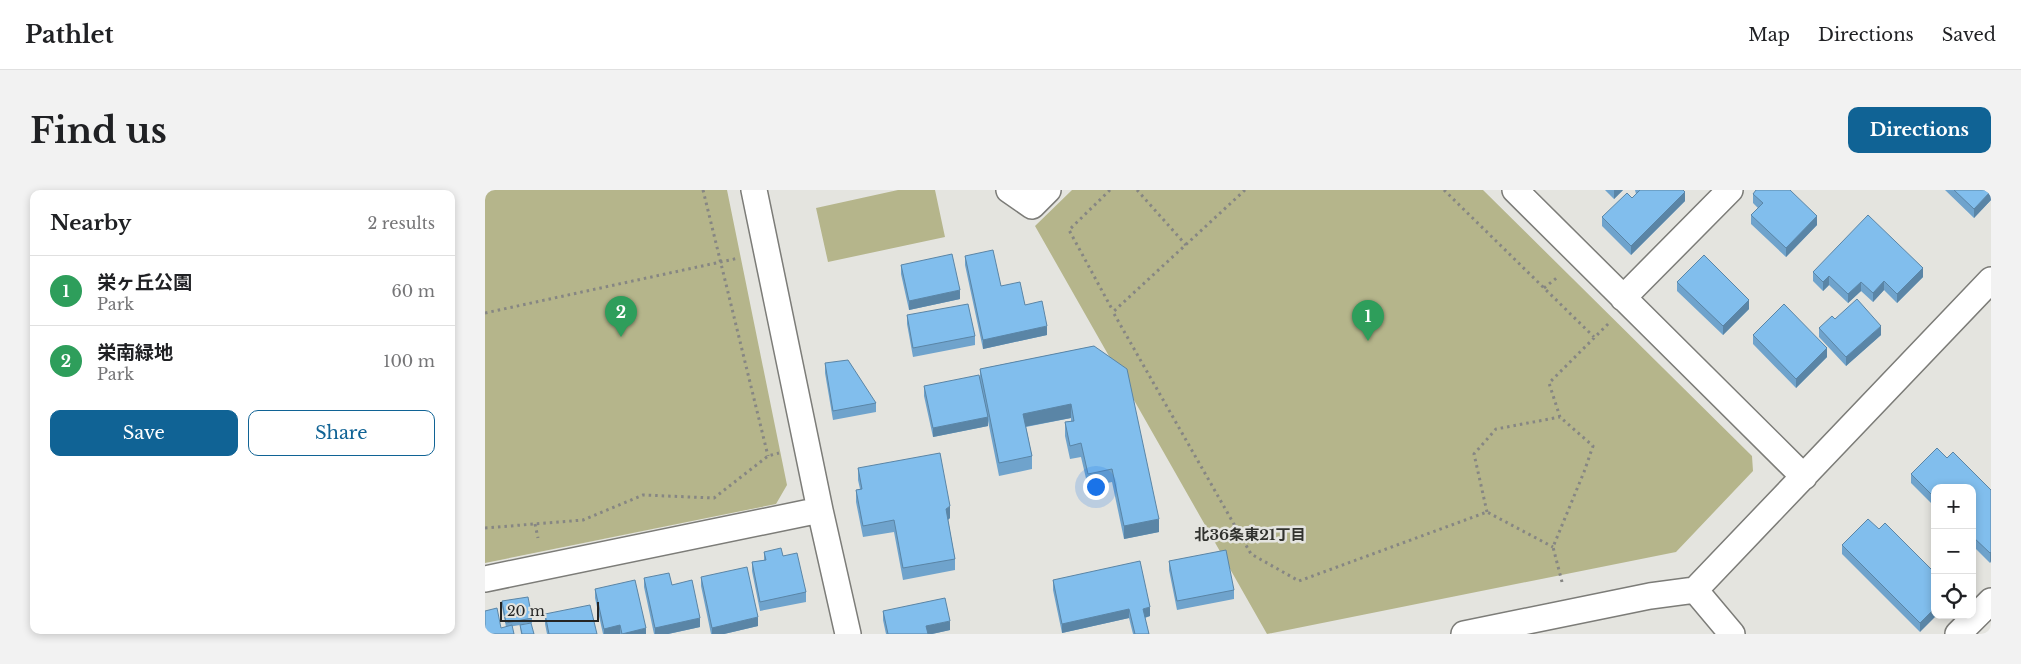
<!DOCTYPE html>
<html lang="en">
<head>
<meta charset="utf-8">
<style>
  :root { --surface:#fff; --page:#f2f2f2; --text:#202124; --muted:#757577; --line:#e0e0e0; --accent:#106395 }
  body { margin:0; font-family:"Libre Baskerville","Noto Sans JP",serif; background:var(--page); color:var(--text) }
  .controls { position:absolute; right:15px; bottom:15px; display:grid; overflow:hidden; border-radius:10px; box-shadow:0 2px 8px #0003 }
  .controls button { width:45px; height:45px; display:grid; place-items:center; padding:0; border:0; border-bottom:1px solid var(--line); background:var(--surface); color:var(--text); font:25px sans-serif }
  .scale { position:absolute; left:15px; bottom:12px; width:99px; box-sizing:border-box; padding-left:5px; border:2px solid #252524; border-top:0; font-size:14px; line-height:18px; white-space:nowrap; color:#252524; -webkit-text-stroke:4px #e4e4df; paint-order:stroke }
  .you { position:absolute; left:610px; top:296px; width:18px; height:18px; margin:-12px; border:4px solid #fff; border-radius:50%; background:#1a73e8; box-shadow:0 0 0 8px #1a73e833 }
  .badge { display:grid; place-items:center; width:32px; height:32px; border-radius:50%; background:var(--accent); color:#fff; font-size:16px; font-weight:700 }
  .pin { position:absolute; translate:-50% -41px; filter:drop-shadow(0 1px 2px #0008) }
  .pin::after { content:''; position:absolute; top:26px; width:18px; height:15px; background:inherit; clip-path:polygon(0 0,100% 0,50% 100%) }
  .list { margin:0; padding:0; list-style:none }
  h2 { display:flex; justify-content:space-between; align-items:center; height:65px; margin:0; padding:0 20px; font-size:21px }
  h2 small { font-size:16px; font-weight:400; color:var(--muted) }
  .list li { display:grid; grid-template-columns:32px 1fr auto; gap:15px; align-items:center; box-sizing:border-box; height:70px; padding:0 20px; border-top:1px solid var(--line) }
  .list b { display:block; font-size:19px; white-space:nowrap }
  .list p { margin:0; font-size:16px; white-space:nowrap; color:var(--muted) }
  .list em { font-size:16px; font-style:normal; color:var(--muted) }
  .actions { display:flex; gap:10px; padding:15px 20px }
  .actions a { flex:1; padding:11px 0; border:1px solid var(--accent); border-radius:10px; text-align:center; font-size:18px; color:var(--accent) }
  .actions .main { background:var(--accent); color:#fff }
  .icon { flex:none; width:28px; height:28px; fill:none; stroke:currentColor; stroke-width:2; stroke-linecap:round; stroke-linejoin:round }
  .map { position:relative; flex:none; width:1506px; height:444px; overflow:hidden; border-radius:10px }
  header { display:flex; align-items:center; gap:30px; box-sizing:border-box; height:70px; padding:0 25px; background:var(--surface); border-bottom:1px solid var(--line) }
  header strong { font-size:24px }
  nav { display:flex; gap:28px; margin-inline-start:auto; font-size:18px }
  .intro { display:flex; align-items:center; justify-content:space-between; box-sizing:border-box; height:120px; padding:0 30px }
  h1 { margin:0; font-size:35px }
  .button { padding:12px 22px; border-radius:10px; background:var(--accent); color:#fff; font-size:18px; font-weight:700 }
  main { display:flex; gap:30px; padding:0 30px }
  aside { flex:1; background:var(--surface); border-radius:10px; box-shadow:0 2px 8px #0003 }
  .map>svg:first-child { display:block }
  .green { fill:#b5b58b }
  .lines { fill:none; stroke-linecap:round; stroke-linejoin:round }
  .minor-casing { stroke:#7c7c78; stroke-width:28 }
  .path { stroke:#868683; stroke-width:3; stroke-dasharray:2.5 4; stroke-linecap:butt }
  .minor { stroke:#fff; stroke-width:25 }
  .wall { fill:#6fa3cc }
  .shaded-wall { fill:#5a85a6 }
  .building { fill:#81beed; stroke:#5a85a6 }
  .labels { text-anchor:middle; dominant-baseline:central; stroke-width:5; stroke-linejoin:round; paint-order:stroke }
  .neighbourhood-label { font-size:15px; font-weight:bold; fill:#31322e; stroke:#e4e4df }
</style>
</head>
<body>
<header>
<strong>Pathlet</strong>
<nav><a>Map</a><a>Directions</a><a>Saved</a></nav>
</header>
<div class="intro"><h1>Find us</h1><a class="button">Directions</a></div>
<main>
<aside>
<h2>Nearby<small>2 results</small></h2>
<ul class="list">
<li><span class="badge" style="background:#2e9e5b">1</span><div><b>栄ヶ丘公園</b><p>Park</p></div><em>60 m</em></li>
<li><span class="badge" style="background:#2e9e5b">2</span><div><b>栄南緑地</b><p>Park</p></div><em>100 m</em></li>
</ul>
<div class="actions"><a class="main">Save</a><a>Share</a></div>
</aside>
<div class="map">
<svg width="1506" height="444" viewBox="0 0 1506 444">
  <rect width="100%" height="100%" fill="#e4e4df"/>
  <path class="green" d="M0 0H242L302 295 291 314 0 373Z
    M413 0H450L460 47 343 72 331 18Z
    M587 0H998L1267 266 1268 281 1191 362 782 444 550 36Z"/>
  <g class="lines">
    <g class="minor-casing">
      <path id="minor" d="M269 0 335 320 363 444
        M524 0 547 16 563 0
        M1030 0 1319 287
        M1138 108 1245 0
        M0 389 335 320
        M1210 400 1247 444
        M979 444 1165 406 1210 400 1506 90
        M1473 444 1506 411"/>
    </g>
    <path class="path" d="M218 0 283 266
      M625 0 584 40 628 121
      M652 0 701 55
      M760 0 628 122 766 364 814 391 1002 322 1068 357
      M959 0 1109 147
      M1059 98 1074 86
      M0 123 254 68
      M1002 322 989 264 1011 239 1075 227
      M50 334 53 348
      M0 338 98 330 158 305 229 308 283 266 294 263
      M1077 392 1068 357 1099 282 1108 256 1075 227 1064 193 1124 133"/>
    <use href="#minor" class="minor"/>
  </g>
  <path class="wall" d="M1120 0H1138L1129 9Z
    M1150 0H1198L1200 11 1146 65 1117 36V27L1147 8 1151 4Z
    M1460 0H1506V10L1489 28Z
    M1268 4 1332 35 1301 67 1266 34V25L1273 18 1268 13Z
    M480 66 516 96 540 115 562 145 498 159 480 75Z
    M416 75 475 109 424 120 416 84Z
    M1328 82 1438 87 1412 113 1399 100 1388 112 1376 101 1363 113 1344 95 1338 101 1328 91Z
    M1192 92 1264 119 1238 145 1192 101Z
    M422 125 490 146V155L428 167 422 134Z
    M1350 129 1396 145 1361 176 1334 147V138Z
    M1268 145 1342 167 1311 198 1268 154Z
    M609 156 674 342 639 349 627 292 603 297 596 267 585 269 580 246V232L586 231V228L541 237 547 266V279L514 286 503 231V236L448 247 439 206V196L495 187V179Z
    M340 173 391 213V222L348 230 340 183Z
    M1462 268 1506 300V371L1505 373 1487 355V298H1450V317L1426 293V284Z
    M373 278 465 328 463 330 470 369V380L418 390 409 342 378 347 371 312V300L375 299 373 290Z
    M1394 339 1450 383 1435 442 1357 364V355Z
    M279 362 298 366 321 402V412L275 421 267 381V372L279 370Z
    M684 371 749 400V409L692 420 684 380Z
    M216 387 273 436 239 444H226L216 396Z
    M159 388 187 395 215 437 183 444H169L159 397Z
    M568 390 665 426 660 428 664 444H648L644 428 577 443 568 400Z
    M110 399 161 444H118L110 408Z
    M17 411 47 428V433L39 434 49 444H36L35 435 16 438 21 437 17 417Z
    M398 421 465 440 447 444H401L398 430Z
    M60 424 112 444H62L60 434Z"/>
  <path class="shaded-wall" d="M1129 0H1138L1129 9Z
    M1506 1V10L1489 28V19Z
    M1200 2V11L1146 65V56Z
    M1332 26V35L1301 67V58Z
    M1438 78V87L1412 113V104Z
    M1344 86V95L1338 101V92Z
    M1399 91V100L1388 112V103Z
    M1376 92V101L1363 113V104Z
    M475 100V109L424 120V111Z
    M1264 110V119L1238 145V136Z
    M562 136V145L498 159V150Z
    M1396 136V145L1361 176V167Z
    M1342 158V167L1311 198V189Z
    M586 214V228L538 237V224Z
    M503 227V236L448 247V238Z
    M465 316V328L461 331V319Z
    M674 329V342L639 349V336Z
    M1506 362V371L1505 373V363Z
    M665 417V426L658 428V419Z
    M1450 418V425H1452L1435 442V433Z
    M644 419V428L577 443V434Z
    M273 427V436L239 444H227V438Z
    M215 428V437L183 444H170V438Z
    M465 431V440L447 444H441V436Z
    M135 435V444H119V439Z
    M161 438V444H137Z"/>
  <path class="building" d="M1155 0H1198L1200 2 1146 56 1117 27 1142 3 1147 8Z
    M1271 0H1305L1332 26 1301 58 1266 25 1278 13 1268 4Z
    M1469 0H1506V1L1489 19Z
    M1383 25 1438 78 1412 104 1399 91 1388 103 1376 92 1363 104 1344 86 1338 92 1328 82Z
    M508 60 516 96 535 92 540 115 557 111 562 136 498 150 480 66Z
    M467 64 475 100 424 111 416 75Z
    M1219 65 1264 110 1238 136 1192 92Z
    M1372 109 1396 136 1361 167 1334 138 1347 126 1350 129Z
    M483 114 490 146 428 158 422 125Z
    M1299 114 1342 158 1311 189 1268 145Z
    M609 156 642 179 674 329 639 336 627 279 603 284 596 253 585 256 580 232 589 231 586 214 538 224 547 266 514 273 495 179Z
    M363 170 391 213 348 221 340 173Z
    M494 185 503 227 448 238 439 196Z
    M1452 258 1462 268 1468 262 1506 300V362L1505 363 1487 346V298H1450V308L1426 284Z
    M455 263 465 316 461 319 470 369 418 378 409 330 378 336 371 300 377 299 373 278Z
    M1383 329 1394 339 1400 333 1450 383V418L1435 433 1357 355Z
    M296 358 298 366 312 363 321 402 275 412 267 372 281 370 279 362Z
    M741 360 749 400 692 411 684 371Z
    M655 371 665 417 658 419 664 444H650L644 419 577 434 568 390Z
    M262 377 273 427 227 438 216 387Z
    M184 383 187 395 207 390 215 428 170 438 159 388Z
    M150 390 161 438 137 444 135 435 119 439 110 399Z
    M43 407 47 428 21 433 17 411Z
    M460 408 465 431 441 436 443 444H403L398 421Z
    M105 415 112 444H64L60 424Z
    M12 418 16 438 27 435 29 444H0V421Z
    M46 433 49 444H37L35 435Z"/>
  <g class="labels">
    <g class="neighbourhood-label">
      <text x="765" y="344">北36条東21丁目</text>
    </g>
  </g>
</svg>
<div class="controls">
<button>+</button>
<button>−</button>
<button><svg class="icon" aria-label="locate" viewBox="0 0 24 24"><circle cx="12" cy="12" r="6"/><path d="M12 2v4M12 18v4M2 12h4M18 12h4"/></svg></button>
</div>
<div class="scale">20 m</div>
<div class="you"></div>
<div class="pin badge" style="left:883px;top:151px;background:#2e9e5b">1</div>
<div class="pin badge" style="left:136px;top:147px;background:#2e9e5b">2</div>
</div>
</main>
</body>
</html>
